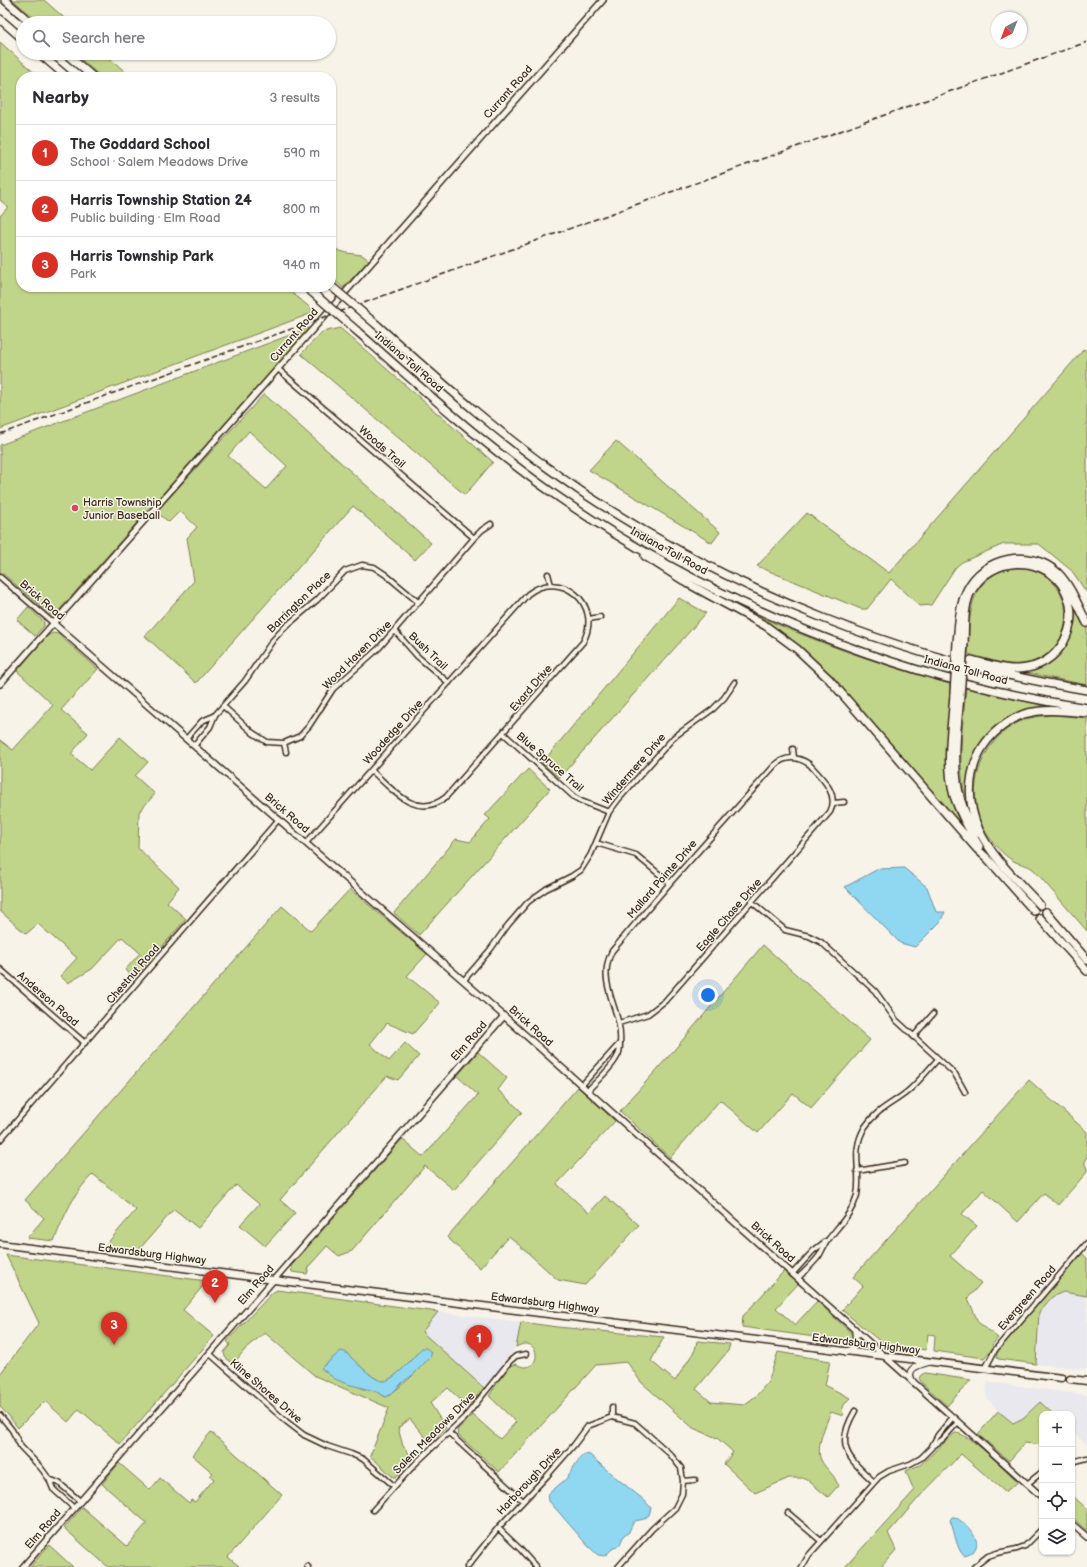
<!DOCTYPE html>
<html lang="en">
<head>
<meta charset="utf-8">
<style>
  :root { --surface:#fff; --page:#f7f7f7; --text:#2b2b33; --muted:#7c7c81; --line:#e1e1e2; --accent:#d93025 }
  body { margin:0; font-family:"Balsamiq Sans",sans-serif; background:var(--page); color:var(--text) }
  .controls { position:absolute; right:12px; bottom:12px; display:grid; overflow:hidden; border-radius:8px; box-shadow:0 1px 3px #0004 }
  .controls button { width:36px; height:36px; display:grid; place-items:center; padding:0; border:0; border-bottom:1px solid var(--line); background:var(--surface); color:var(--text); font:20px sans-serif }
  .compass { position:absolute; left:991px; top:12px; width:36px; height:36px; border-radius:50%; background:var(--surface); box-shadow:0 1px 3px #0004; rotate:222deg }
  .you { position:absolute; left:708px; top:995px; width:14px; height:14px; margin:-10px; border:3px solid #fff; border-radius:50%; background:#1a73e8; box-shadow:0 0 0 6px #1a73e833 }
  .badge { display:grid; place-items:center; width:26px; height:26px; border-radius:50%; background:var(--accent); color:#fff; font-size:13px; font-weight:700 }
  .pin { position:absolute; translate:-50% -33px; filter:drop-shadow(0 1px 2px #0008) }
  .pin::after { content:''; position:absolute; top:21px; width:14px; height:12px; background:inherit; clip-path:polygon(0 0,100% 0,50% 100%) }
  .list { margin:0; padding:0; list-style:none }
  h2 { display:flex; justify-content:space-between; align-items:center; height:52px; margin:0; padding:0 16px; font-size:17px }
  h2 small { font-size:13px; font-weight:400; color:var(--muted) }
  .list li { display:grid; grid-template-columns:26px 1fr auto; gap:12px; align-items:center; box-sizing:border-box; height:56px; padding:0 16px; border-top:1px solid var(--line) }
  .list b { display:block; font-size:15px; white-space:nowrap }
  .list p { margin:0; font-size:13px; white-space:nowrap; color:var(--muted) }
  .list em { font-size:13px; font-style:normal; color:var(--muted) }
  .icon { flex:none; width:22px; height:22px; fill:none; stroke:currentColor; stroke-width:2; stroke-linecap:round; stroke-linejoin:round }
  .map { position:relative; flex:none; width:1087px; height:1567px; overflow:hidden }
  .search { position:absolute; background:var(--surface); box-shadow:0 1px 3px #0004; left:16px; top:16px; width:320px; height:44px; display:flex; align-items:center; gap:10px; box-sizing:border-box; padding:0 14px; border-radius:22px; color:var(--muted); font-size:15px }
  .panel { position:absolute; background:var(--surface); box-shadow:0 1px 3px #0004; left:16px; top:72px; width:320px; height:220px; border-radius:16px }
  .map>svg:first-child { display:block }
  .built { fill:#e9e8ef }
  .green { fill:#c0d48a; stroke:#7e7f54; fill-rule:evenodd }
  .water { fill:#90d7f2; stroke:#6e929d }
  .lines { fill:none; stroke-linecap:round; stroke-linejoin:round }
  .minor-casing { stroke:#3b2a1e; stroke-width:7 }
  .tertiary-casing { stroke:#3b2a1e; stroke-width:8 }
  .secondary-casing { stroke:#3b2a1e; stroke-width:8 }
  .primary-casing { stroke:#3b2a1e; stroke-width:9 }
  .motorway-casing { stroke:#3b2a1e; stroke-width:10 }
  .minor { stroke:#f7f3e8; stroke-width:4 }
  .tertiary { stroke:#f7f3e8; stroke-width:5 }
  .secondary { stroke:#f7f3e8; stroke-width:5.5 }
  .primary { stroke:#f7f3e8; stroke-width:6 }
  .motorway { stroke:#f7f3e8; stroke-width:7 }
  .rail { stroke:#3b2a1e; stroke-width:1.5; stroke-dasharray:6 3; stroke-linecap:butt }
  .motorway-bridge-casing { stroke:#3b2a1e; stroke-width:10; stroke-linecap:butt }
  .motorway-bridge { stroke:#f7f3e8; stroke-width:7 }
  .poi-dot { fill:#d1495b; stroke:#f7f3e8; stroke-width:1.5 }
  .labels { text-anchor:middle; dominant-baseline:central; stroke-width:3; stroke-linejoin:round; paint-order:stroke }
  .street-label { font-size:11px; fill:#3b2a1e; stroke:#f7f3e8 }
  .poi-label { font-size:11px; fill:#3b2a1e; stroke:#f7f3e8; text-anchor:start }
</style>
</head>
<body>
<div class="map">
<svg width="1087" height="1567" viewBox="0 0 1087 1567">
  <rect width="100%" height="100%" fill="#f7f3e8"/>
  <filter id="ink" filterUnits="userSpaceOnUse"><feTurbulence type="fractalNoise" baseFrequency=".025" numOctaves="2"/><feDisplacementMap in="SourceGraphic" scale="8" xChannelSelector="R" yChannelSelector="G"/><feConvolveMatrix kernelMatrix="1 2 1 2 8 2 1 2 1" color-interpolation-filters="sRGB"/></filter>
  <g filter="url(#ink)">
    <path class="built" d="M1063 1292 1087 1296V1369L1036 1364 1039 1312 1052 1297Z
      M438 1312 521 1322 516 1347 484 1388 422 1332Z
      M987 1382 1087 1395V1445L1072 1431V1414H1053L1040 1402 1023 1418 1013 1423 998 1411 986 1396Z"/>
    <path class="green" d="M13 0H44L70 23H40Z
      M0 42 39 77H21V287H285L313 310 310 314 0 429V216L8 207 0 200Z
      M74 53H104L131 77H101Z
      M331 248 347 253 362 255 369 260 343 288 331 277Z
      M311 327 53 617 0 571V445Z
      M340 328 493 462 465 495 301 354 322 332Z
      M1084 349 1087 352V593L1072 571 1039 544H1004L962 562 955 568 931 605 920 606 891 579 867 609H861L757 566 807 513 889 573Z
      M264 394 431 543 415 560 353 506 196 683 145 636 194 581 187 538 197 527 180 511 169 522 156 512ZM249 431 287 466 266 489 228 456Z
      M616 441 720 532 712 543 589 470Z
      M1010 568C1017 568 1024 567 1031 569 1082 585 1075 658 1022 664 1004 666 985 658 968 654 970 616 966 581 1010 568Z
      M679 598 706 613 559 778 542 763Z
      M733 604C802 638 876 663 950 684L946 762 947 781 950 796 960 825 823 669Z
      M1075 604 1087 627V685L1022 672C1029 666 1042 664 1051 660 1071 651 1074 624 1073 605Z
      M28 607 44 622V626L35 636 17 620Z
      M53 633 58 634 98 669 61 710 88 733 71 754 90 770 120 737 148 762 135 776 155 794 139 812 138 848 179 887 167 902 186 919 135 978 125 970 140 953 122 937 92 969 68 983 60 976 77 958 38 924 26 934 0 911V873L2 870 0 868V740L13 750 53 705 17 671 47 636Z
      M966 688 1050 707 1026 712 980 748 968 803H967C956 765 963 727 966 688Z
      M1053 715 1087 718V931L1035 871C1030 866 1025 865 1018 863 1007 859 996 847 989 837 962 799 977 744 1017 723 1028 717 1040 716 1053 715Z
      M528 769 550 789 419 935 394 913 456 839 470 842 490 819 485 815Z
      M350 889 427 954 407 976 440 1003 413 1034 387 1023 370 1044 389 1061 405 1043 419 1056 398 1080 387 1076 280 1200 295 1213 265 1246 240 1225 259 1204 236 1185 198 1228 174 1209 137 1252 104 1247 136 1210 93 1174C74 1192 64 1216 54 1241L27 1238 44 1218 25 1200 282 906 311 931Z
      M763 945 870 1040 811 1108 793 1093 758 1133 720 1100 670 1158 620 1111 669 1056Z
      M478 1052 507 1078 498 1090 522 1112 454 1190 425 1166 352 1251 339 1256 327 1246 310 1265 307 1274 292 1272 291 1266 294 1263 402 1139 423 1157 478 1095 457 1076Z
      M1029 1080 1087 1132V1157L1085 1159V1165L1087 1168V1172L1058 1205 1044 1193 1018 1222 983 1190 962 1214 977 1226 950 1256 981 1283 968 1298 978 1322 998 1338 992 1345 994 1347 984 1358 934 1351 935 1335 928 1334 926 1350 892 1346 882 1343 842 1310 863 1286 853 1277Z
      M578 1087 615 1121 557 1184 589 1213 605 1196 639 1225 585 1285 558 1280 509 1236 480 1268 447 1237Z
      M1082 1253 1087 1258V1296L1063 1292 1052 1297 1039 1312 1036 1364 998 1359 996 1355 998 1351Z
      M6 1255 207 1281 183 1310 214 1336 120 1444 79 1409 68 1422 45 1401 18 1428 8 1415 0 1407V1374L39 1323Z
      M784 1271 798 1284 776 1308 795 1325 817 1301 851 1333 853 1337 852 1341 851 1342 742 1327 743 1316Z
      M277 1290 438 1312 422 1332 484 1388 468 1407 448 1388 430 1403 446 1428 430 1443 410 1419 398 1428 403 1446 413 1458 396 1477H393L370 1456 389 1408 315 1376 265 1333 248 1346 233 1364 225 1357 224 1352 230 1345 227 1341 272 1293ZM422 1348C420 1356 418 1365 415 1373 414 1375 389 1396 386 1397L375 1391 365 1390 323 1366 345 1352C354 1359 371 1379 382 1381 393 1383 415 1355 422 1348Z
      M521 1322 557 1327 664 1337 651 1361 675 1381 695 1350 697 1341 730 1344 728 1351 696 1389 711 1402 744 1405 757 1395 768 1382 778 1352 830 1361 825 1385 850 1398C844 1404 841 1408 843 1416L831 1412C826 1424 815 1447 821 1460 826 1470 835 1474 838 1486L828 1497 805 1478H789L755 1493 724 1464 733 1452 717 1438 693 1428 641 1382 627 1362 596 1365 499 1472 458 1435 457 1430 473 1415 500 1439 516 1422 489 1396C496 1386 503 1369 515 1364 518 1365 522 1367 524 1367 543 1368 539 1334 516 1347Z
      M925 1373 971 1380 947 1406 921 1382 919 1378 921 1375Z
      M1040 1402 1053 1414H1042V1445L1025 1443 1009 1461 978 1434 998 1411 1013 1423 1023 1418Z
      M211 1432 282 1495 228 1557 240 1567H108L64 1528 82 1507 127 1546 147 1523 102 1484 119 1463 150 1490 160 1478 189 1503 191 1500 195 1502 214 1479 210 1476 213 1473 192 1455Z
      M955 1433C968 1432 1007 1471 1018 1482L1005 1492 961 1454 922 1494 888 1533 896 1550 881 1567H845L914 1491 906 1471 920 1465Z
      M1072 1495 1087 1509V1531L1072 1517Z
      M49 1545 73 1567H30Z"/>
    <path class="water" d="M904 868 927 887 936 912H945L940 922 915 947 900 943 845 887 878 869Z
      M422 1348H426L431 1352V1356L414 1374 403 1382 390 1395 386 1397 375 1391 347 1384 335 1379 321 1368 341 1351 345 1352C354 1359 371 1379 382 1381 393 1383 415 1355 422 1348Z
      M585 1454 590 1455 609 1472 644 1500 651 1508 649 1515 644 1519 635 1521 632 1525 629 1532 623 1537 620 1545 612 1549 605 1556 598 1555 588 1546 549 1501 548 1494 566 1479 581 1456Z
      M952 1517H955C964 1522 982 1538 975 1549 973 1553 969 1555 964 1556 956 1548 955 1533 951 1523L950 1520Z"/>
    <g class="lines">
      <g class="minor-casing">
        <path id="minor" d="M278 369 474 538
          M548 574 551 585
          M0 577 53 623
          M589 619 600 617
          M395 631 417 656 449 683
          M223 706 253 733 267 742 284 743 300 736 309 726 333 689 379 648 474 538 482 530 491 524
          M503 733 574 797 581 801 609 812
          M186 739 202 721 214 716
          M284 743 286 752
          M194 746 210 727 215 715 245 681 273 640 284 628 317 600 345 571 362 565 374 567 386 575 418 602
          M793 749 794 758
          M834 803 844 802
          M306 843 528 594C560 568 604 604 583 642L446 797C416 821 392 789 371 770
          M596 843 636 855 670 883
          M752 902 785 930 809 936 821 942 875 991 896 1020 955 1074 965 1092
          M0 969 85 1043
          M464 980 490 950 508 925 528 902 546 889 572 876 581 870 591 854 609 812 618 800 674 737 713 709 724 698 735 682
          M913 1037 933 1014
          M582 1085 620 1043
          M588 1090C597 1081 613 1067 618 1055 620 1052 620 1047 620 1043 623 1010 595 984 612 951L670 883 775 765C785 756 797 756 809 764 821 777 840 794 830 812L665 1001 648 1014 619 1023
          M0 1140 279 819
          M857 1171 905 1163
          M793 1273 813 1251 826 1241
          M798 1278C805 1271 813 1264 819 1256 822 1251 824 1245 828 1240 839 1225 852 1214 857 1195 862 1170 850 1152 865 1127 876 1110 892 1104 907 1092 918 1083 928 1070 938 1059
          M210 1354 287 1422 304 1435 327 1446 351 1454 363 1459 394 1486
          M985 1369 995 1350 1087 1243
          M855 1411C834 1446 848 1458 874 1482
          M0 1415 12 1430 21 1447 41 1468 49 1479 53 1489 74 1508
          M612 1417 635 1423 670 1454 681 1468 683 1481 682 1494 675 1508 652 1529 618 1567
          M612 1417V1407
          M449 1433 523 1501
          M932 1446 938 1435 953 1417
          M1072 1462 1087 1458
          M49 1479 59 1483 80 1501
          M683 1481 695 1480
          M1027 1484 1042 1472
          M373 1510 417 1462 466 1416 510 1361 516 1356 526 1354
          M788 1513 821 1541
          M498 1528 520 1549 536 1567
          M307 1566 308 1567
          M467 1567 498 1528 547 1476 574 1445 588 1426 612 1417
          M802 1567 809 1555 879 1477 889 1471 910 1464 921 1458 932 1447 943 1439 958 1422
          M974 1567 988 1556 997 1553 1017 1549 1025 1546 1042 1529"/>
      </g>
      <g class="tertiary-casing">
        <path id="tertiary" d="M53 623 504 1016 1042 1497
          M0 684 603 0
          M1072 1524 1087 1537
          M23 1567 504 1016"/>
      </g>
      <g class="secondary-casing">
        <path id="secondary" d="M846 1352 852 1349 856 1343 855 1329
          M913 1382C904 1369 918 1365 929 1362"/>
      </g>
      <g class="primary-casing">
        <path id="primary" d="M0 1244 274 1280 1062 1378
          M1070 1379 1087 1381"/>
      </g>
      <g class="motorway-casing">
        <path id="motorway" d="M5 0 31 23
          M0 19 23 39
          M39 53 67 77
          M65 53 93 77
          M306 287 313 293
          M377 325C443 384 509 443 582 492 734 593 907 662 1087 690
          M357 331C421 388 484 445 554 494 710 603 899 680 1087 708
          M645 556 689 584 766 626 797 649 829 679 977 849 988 859 1034 911
          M957 642C959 625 959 606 967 590 983 557 1030 547 1058 573 1071 586 1078 606 1087 623
          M964 643C965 627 963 605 972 590 991 557 1040 554 1062 585 1083 617 1065 661 1027 668 1009 672 988 664 971 660
          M954 694C952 727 945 764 954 796 960 814 969 830 979 846
          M960 696C956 741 947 794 977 833
          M1040 905C1019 882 992 858 979 830 963 794 969 753 1000 728 1007 723 1015 717 1024 714 1045 708 1065 711 1087 713
          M1046 912 1087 960
          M1040 918 1087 971"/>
      </g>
      <use href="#minor" class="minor"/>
      <use href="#tertiary" class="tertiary"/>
      <use href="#secondary" class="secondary"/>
      <use href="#primary" class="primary"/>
      <use href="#motorway" class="motorway"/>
      <path class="rail" d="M0 434 1087 42"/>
      <g class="motorway-bridge-casing">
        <path id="motorway-bridge" d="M331 286 377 325
          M313 293 357 331
          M954 694 957 642
          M960 696 964 643"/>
      </g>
      <use href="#motorway-bridge" class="motorway-bridge"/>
    </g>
  </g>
  <circle class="poi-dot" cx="75" cy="508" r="4"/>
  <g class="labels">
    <g class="street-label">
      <text transform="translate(508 92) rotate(-48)">Currant Road</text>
      <text transform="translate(294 335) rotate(-49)">Currant Road</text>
      <text transform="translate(409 362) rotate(41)">Indiana Toll Road</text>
      <text transform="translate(382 447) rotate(41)">Woods Trail</text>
      <text transform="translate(669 551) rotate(29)">Indiana Toll Road</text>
      <text transform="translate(42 600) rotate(41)">Brick Road</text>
      <text transform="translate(299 602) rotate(-44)">Barrington Place</text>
      <text transform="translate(428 651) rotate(44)">Bush Trail</text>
      <text transform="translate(357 655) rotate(-45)">Wood Haven Drive</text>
      <text transform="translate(966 670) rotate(15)">Indiana Toll Road</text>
      <text transform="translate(531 688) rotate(-49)">Evard Drive</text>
      <text transform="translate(393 732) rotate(-48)">Woodedge Drive</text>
      <text transform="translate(550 762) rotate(41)">Blue Spruce Trail</text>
      <text transform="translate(634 769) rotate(-49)">Windermere Drive</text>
      <text transform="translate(287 813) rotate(41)">Brick Road</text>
      <text transform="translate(662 879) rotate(-49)">Mallard Pointe Drive</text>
      <text transform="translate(729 915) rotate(-49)">Eagle Chase Drive</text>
      <text transform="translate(133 974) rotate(-49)">Chestnut Road</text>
      <text transform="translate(48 999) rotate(41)">Anderson Road</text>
      <text transform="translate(531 1026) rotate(42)">Brick Road</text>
      <text transform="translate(469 1041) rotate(-49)">Elm Road</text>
      <text transform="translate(773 1242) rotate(42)">Brick Road</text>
      <text transform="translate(152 1254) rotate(7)">Edwardsburg Highway</text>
      <text transform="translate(256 1285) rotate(-49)">Elm Road</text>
      <text transform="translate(1027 1298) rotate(-49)">Evergreen Road</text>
      <text transform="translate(545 1303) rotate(7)">Edwardsburg Highway</text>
      <text transform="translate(866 1344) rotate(7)">Edwardsburg Highway</text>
      <text transform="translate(266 1391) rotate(41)">Kline Shores Drive</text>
      <text transform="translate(434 1433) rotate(-45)">Salem Meadows Drive</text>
      <text transform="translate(529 1481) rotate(-47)">Harborough Drive</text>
      <text transform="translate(43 1529) rotate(-49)">Elm Road</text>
    </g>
    <g class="poi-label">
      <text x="83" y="502">Harris Township<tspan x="83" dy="13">Junior Baseball</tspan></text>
    </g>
  </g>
</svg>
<div class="controls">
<button>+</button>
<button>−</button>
<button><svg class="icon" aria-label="locate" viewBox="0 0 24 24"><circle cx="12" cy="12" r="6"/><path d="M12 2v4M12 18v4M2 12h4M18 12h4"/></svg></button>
<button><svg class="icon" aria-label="layers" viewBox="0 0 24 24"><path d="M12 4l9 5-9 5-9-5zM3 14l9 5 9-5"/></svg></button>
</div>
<svg class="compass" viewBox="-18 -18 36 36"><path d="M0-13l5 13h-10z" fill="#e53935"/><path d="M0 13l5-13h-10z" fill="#7c7c81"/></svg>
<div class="you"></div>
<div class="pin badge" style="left:479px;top:1358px">1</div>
<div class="pin badge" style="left:215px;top:1303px">2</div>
<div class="pin badge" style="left:114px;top:1345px">3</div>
<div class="search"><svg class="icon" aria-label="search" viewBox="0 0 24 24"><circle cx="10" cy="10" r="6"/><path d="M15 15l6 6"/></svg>Search here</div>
<section class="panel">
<h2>Nearby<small>3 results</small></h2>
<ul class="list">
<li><span class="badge">1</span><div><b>The Goddard School</b><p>School · Salem Meadows Drive</p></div><em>590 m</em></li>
<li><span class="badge">2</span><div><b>Harris Township Station 24</b><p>Public building · Elm Road</p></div><em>800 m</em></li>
<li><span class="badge">3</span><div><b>Harris Township Park</b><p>Park</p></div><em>940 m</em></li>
</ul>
</section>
</div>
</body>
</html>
